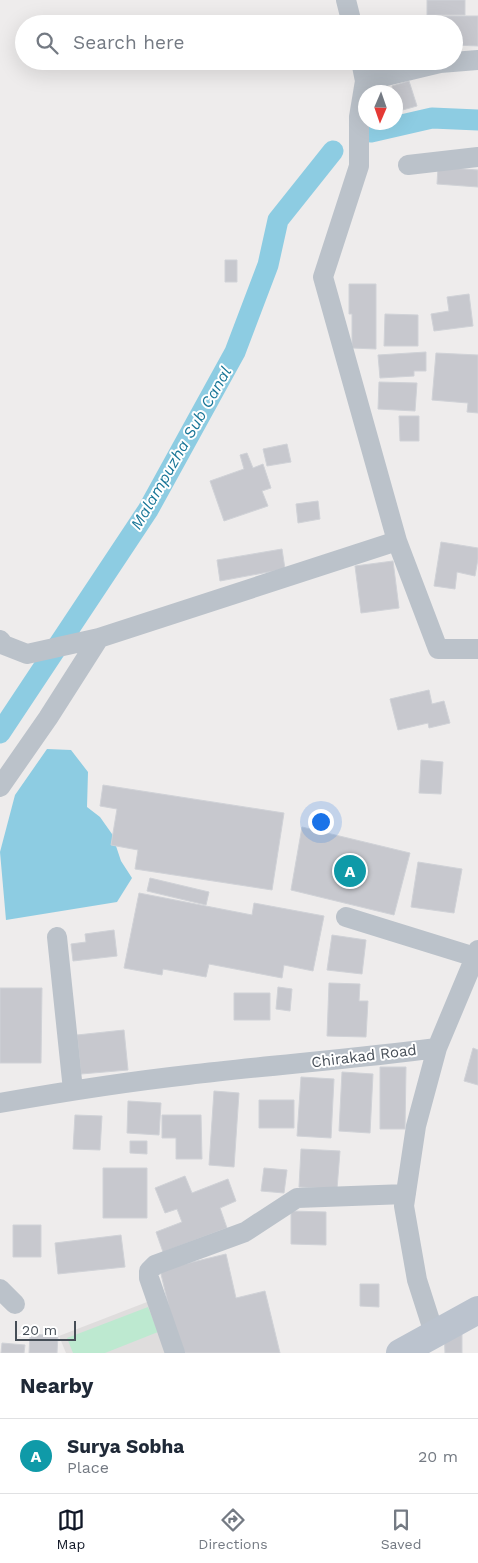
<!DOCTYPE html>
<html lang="en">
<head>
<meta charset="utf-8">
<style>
  :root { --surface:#fff; --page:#f2f2f3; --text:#1f2937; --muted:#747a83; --line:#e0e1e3; --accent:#111827 }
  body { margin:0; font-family:"Work Sans",sans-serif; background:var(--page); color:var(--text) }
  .compass { position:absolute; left:358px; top:85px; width:45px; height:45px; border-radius:50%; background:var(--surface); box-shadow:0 5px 20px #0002; rotate:182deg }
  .scale { position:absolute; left:15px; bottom:12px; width:61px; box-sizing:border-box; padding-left:5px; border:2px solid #464e57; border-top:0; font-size:14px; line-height:18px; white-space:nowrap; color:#464e57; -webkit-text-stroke:4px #fff; paint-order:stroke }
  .you { position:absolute; left:320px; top:821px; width:18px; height:18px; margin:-12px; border:4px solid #fff; border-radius:50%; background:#1a73e8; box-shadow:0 0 0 8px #1a73e833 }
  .badge { display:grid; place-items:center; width:32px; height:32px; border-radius:50%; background:var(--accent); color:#fff; font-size:16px; font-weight:700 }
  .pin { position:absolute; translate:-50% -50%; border:2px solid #fff; box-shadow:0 1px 5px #0006 }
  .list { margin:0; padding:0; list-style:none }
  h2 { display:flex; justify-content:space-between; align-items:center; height:65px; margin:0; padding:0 20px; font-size:21px }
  h2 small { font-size:16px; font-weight:400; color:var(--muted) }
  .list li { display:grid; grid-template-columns:32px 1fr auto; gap:15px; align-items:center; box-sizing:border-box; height:75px; padding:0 20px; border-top:1px solid var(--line) }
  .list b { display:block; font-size:19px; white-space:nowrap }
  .list p { margin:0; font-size:16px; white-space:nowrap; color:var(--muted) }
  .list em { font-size:16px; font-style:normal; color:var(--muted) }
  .icon { flex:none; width:28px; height:28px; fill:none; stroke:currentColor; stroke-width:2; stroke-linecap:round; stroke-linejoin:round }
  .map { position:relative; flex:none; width:478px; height:1353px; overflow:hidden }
  .search { position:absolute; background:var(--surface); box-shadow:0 5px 20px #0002; left:15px; right:15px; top:15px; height:55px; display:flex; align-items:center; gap:12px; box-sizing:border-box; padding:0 18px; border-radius:28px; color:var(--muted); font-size:19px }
  .sheet { height:140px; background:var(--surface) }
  nav { display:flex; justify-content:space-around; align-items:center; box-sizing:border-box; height:70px; border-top:1px solid var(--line); background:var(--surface); font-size:14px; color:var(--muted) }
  nav a { display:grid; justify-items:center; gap:2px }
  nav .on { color:var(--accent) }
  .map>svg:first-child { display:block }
  .education { fill:#dfdddd }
  .green { fill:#bde9d0 }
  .water { fill:#8dcce2 }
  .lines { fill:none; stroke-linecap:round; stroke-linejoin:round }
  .canal { stroke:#8dcce2; stroke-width:21 }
  .building { fill:#c7c8ce; stroke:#d0d2d7 }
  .minor { stroke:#bbc2ca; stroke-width:20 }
  .secondary { stroke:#bbc3ce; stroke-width:28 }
  .labels { text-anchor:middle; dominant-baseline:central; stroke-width:4; stroke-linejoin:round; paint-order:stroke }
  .street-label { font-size:15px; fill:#464e57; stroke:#fff }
  .water-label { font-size:16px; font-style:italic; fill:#197697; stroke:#fff }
</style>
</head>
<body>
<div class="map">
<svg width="478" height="1353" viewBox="0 0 478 1353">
  <rect width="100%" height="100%" fill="#eeecec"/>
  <path class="education" d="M160 1297 183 1353H66L59 1336Z"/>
  <path class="green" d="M148 1307 158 1332 105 1353H73L67 1338Z"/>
  <path class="water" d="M47 749 71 750 88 772 87 807 100 817 112 834 121 861 132 878 117 902 6 920 0 852 15 795Z"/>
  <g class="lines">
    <path class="canal" d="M371 132 432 118 478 120
      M0 733 148 510 235 352 268 265 278 220 333 151"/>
  </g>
  <path class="building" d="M427 0H465V15H427Z
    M436 16H478V46L454 45V24H436Z
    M409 81 417 106 399 111 396 92H394L392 86Z
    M438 167 478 170V187L437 184Z
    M225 260H237V282H225Z
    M349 284H376V349L352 348V314H349Z
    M469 294 473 326 434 331 431 314 449 311 447 297Z
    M385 314 418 315V346H384Z
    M426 352V371H414V376L380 378 378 355Z
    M436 353 478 355V413L467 412 468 403 432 400Z
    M379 382 417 383 415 411 378 409Z
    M399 416H419V441H400Z
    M287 444 291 462 267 466 263 449Z
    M247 453 253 468 263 464 271 488 262 491 268 506 224 521 210 481 244 469 240 455Z
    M318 501 320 519 298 523 296 504Z
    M441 542 478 548V559L475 576 457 572 455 589 434 586Z
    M282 549 285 569 220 581 217 560Z
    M393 561 399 608 361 613 355 566Z
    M429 690 432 704 444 701 450 723 429 728 428 723 398 730 390 699Z
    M421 760 443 762 441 794 419 793Z
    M103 785 284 813 272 890 135 869 138 850 111 845 117 809 100 806Z
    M302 827 410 853 394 915 291 890Z
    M418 862 462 869 454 913 411 907Z
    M150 878 209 892 206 905 147 891Z
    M139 893 252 915 254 903 324 916 313 971 284 965 282 978 209 964 206 977 163 969 162 975 124 968Z
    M114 930 117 956 73 961 71 944 86 942 85 934Z
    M332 935 366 940 362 974 327 970Z
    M329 983 360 984 359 1001H368L366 1037 327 1036Z
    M278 987 292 989 290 1011 276 1009Z
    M0 988H42L41 1063H0Z
    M234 993H270V1020H234Z
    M124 1030 128 1070 81 1074 77 1035Z
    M473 1048 478 1050V1085L464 1081Z
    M380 1067H406L405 1129H380Z
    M342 1072 373 1074 370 1133 339 1131Z
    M301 1077 334 1079 331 1138 297 1136Z
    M214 1091 239 1093 234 1167 209 1165Z
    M259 1100H294V1128H259Z
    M128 1101 161 1103 159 1135 127 1133Z
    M75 1115 102 1116 100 1150 73 1149Z
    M162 1115H201L202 1159H176V1138H162Z
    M130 1141H147V1154L130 1153Z
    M301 1149 340 1151 337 1189 299 1187Z
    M103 1168H147V1218H103Z
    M264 1168 287 1170 284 1193 261 1191Z
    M185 1176 192 1193 228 1179 236 1201 220 1208 227 1228 163 1252 156 1232 182 1222 177 1209 165 1213 155 1188Z
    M291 1211 326 1212V1245L291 1244Z
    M13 1225H41V1257H13Z
    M121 1235 125 1267 58 1274 55 1243Z
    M226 1254 236 1298 265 1291 280 1353H180L160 1270Z
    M360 1284H379V1307L360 1306Z
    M444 1332H462V1353H445Z
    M30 1334 58 1336 57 1353H29Z
    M2 1343 25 1345 24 1353H1Z"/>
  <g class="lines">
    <path class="minor" d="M346 0 352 24
      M361 61 365 81 359 117V166L323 277 397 541
      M365 81 440 63 478 60
      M408 165 478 157
      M0 640 4 645 27 654 99 638 397 541 438 649H478
      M0 787 48 718 99 638
      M346 917 475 957
      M57 937 73 1090
      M437 1048 478 950
      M0 1103C62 1092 125 1082 188 1075 271 1065 354 1059 437 1048L416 1126 404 1206 417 1280 434 1333
      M0 1289 15 1304
      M175 1353 149 1278V1271L155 1265 245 1232 297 1198 406 1194"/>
    <path class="secondary" d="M400 1353 478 1310"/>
  </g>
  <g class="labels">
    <g class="street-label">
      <text transform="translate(364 1056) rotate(-7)">Chirakad Road</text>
    </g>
    <g class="water-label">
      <text transform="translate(181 448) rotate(-60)">Malampuzha Sub Canal</text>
    </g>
  </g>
</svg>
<svg class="compass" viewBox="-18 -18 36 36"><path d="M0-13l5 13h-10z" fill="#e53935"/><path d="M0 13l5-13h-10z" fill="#747a83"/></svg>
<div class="scale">20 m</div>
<div class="you"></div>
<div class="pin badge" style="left:350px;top:871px;background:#0f9aa8">A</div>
<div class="search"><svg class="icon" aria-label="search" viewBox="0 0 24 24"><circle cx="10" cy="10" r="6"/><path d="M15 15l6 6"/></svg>Search here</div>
</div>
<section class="sheet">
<h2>Nearby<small></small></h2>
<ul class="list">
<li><span class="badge" style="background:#0f9aa8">A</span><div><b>Surya Sobha</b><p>Place</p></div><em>20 m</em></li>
</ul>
</section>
<nav>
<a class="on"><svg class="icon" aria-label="map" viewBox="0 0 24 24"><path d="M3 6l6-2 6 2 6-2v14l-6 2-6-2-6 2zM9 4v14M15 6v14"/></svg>Map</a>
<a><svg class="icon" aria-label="directions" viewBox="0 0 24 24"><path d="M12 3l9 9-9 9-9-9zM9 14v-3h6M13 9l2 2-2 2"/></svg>Directions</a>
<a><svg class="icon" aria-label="saved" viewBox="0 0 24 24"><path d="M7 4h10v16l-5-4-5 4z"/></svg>Saved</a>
</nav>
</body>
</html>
